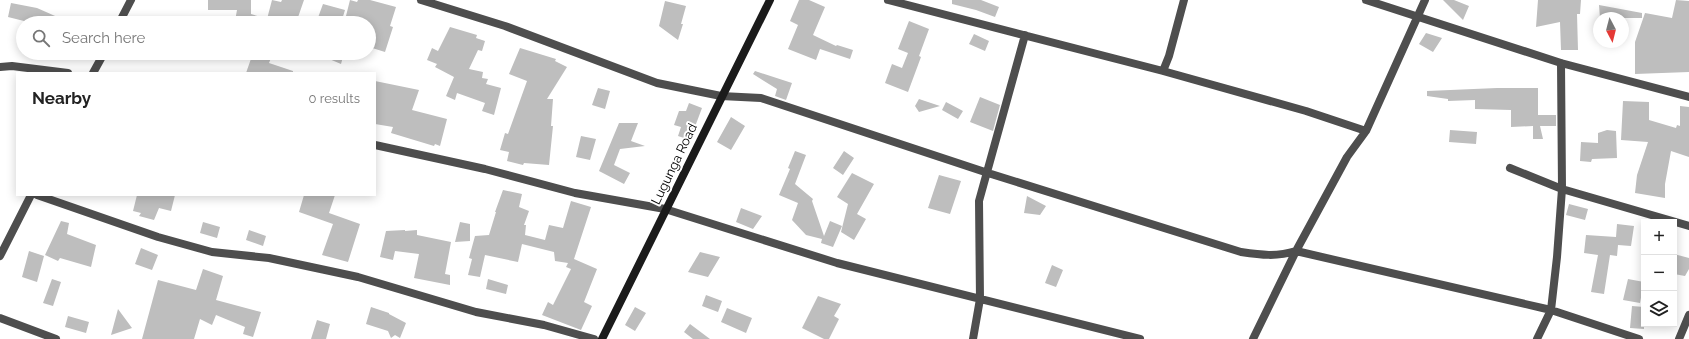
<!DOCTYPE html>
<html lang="en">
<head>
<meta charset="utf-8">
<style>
  :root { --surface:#fff; --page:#f6f6f6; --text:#222; --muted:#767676; --line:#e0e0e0 }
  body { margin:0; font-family:Raleway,sans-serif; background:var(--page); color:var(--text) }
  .controls { position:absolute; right:12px; bottom:12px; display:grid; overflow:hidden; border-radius:0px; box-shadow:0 2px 10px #0003 }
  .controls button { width:36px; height:36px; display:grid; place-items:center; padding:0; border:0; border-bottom:1px solid var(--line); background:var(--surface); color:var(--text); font:20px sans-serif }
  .compass { position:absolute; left:1593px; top:12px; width:36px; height:36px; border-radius:50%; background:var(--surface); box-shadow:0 2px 10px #0003; rotate:173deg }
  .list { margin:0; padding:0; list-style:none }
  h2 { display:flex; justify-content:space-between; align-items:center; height:52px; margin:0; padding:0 16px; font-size:17px }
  h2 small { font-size:13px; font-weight:400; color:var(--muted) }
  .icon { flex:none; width:22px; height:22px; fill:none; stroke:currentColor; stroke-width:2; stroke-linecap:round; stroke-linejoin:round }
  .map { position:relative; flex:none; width:1689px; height:339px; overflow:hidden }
  .search { position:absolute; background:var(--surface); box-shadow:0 2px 10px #0003; left:16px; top:16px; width:360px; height:44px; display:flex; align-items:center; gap:10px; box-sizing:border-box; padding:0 14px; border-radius:22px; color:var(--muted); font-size:15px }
  .panel { position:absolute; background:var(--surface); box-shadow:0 2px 10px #0003; left:16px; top:72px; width:360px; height:124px; border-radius:0px }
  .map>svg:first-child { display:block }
  .building { fill:#bebebe }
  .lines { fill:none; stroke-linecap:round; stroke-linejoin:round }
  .street { stroke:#4e4e4e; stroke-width:8 }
  .secondary { stroke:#1b1b1b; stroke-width:8 }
  .labels { text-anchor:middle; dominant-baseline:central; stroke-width:4; stroke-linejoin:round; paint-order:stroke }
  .street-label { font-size:13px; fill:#000; stroke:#fff }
</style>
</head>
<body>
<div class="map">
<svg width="1689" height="339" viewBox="0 0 1689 339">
  <rect width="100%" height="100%" fill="#fff"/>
  <path class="building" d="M208 0H251V14L267 19 272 0 281 2 282 0H304L296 23H244L235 21 237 10H208Z
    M350 0 357 2 358 0H370L396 7 390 26 393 27 385 52 369 47V23H361L363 19 346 16Z
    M799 0H809L825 7 813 35 836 46 837 45 853 50 850 59 820 49 816 60 788 49 798 25 790 21Z
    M952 0H981L999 7 995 17 976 10 952 4Z
    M1443 0H1454L1469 6 1463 20Z
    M1538 0H1581L1580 14H1577L1578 50H1561L1560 22 1536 27Z
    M1676 0 1689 1V72L1635 74V42L1645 13 1672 18Z
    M665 1 686 6 681 24H683L678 40 659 26Z
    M11 3 37 8 71 23H32L8 17Z
    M323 4 345 10 341 23H316Z
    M1599 5 1642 13V18H1600Z
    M909 21 929 29 919 56 921 57 908 92 885 83 892 64 902 68 908 53 898 49Z
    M450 27 477 35 476 38 485 41 482 51 478 50 469 69 483 72 482 78 488 79 486 84 501 88 494 115 482 111 485 103 457 93 455 100 446 96 454 77 435 67 437 64 427 60 432 48 438 51Z
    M1426 33 1442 38 1433 52 1419 44Z
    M974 34 989 41 985 51 969 44Z
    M520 48 556 59 555 61 567 67 547 99H553L551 126H553L549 165 524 163 523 165 507 161 509 152 500 150 505 133 508 134 527 81 509 74Z
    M253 53 271 58 269 63 293 71V73H246Z
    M315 53H344L341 64Z
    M755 71 792 83 786 100 775 96 777 89 753 74Z
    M375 81 419 90 412 110 447 119 440 146 435 144 434 146 391 133 393 127 375 124Z
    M598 88 610 91 605 109 592 105Z
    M1497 88H1538V115H1556V126H1540L1543 139H1533V126L1511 127V110L1475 109V100L1448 101V99L1427 96V91Z
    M980 97 1000 105 993 131 970 122Z
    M919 99 940 106 919 112 915 106Z
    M1623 101 1649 102V120L1676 128 1677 125 1680 126V106L1689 107V157L1671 151 1665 184V198L1635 193 1637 175 1648 142 1621 140Z
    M946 102 963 111 958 119 942 110Z
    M689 103 702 108 690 140 678 136 681 127 674 125 679 111H686Z
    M731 117 745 126 731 150 717 142Z
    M619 123H638L631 141 645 146 620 149 614 165 630 173 624 184 599 171Z
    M1450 130 1477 132 1476 144 1449 142Z
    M1607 130 1616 131 1617 158 1592 159 1591 162 1580 161 1581 142 1598 143V133Z
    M581 136 596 139 590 160 576 157Z
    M795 151 806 155 795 184 813 199 812 201 824 236 830 221 842 226 833 247 821 243 822 239 806 235 792 220 798 203 779 195 790 169 788 168Z
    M844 151 854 158 843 175 833 168Z
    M852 173 874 184 857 214 866 219 854 240 841 232 848 204 837 197Z
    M939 175 961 181 950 214 928 208Z
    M503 190 522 194 519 207 529 211 524 225H526L525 235 545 240 549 225 563 228 571 201 591 207 574 259 597 269 584 302 592 306 581 330 542 315 548 302 553 305 571 269 566 267 568 263 555 261 554 252 522 244 518 262 485 255 480 277 468 275 472 259 469 258 475 236 489 235 496 212H495Z
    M137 195H175L171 211 159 208 154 220 139 216 141 213 133 211Z
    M304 195H335L329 213 360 224 348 262 322 255 333 224 299 212Z
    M1027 196 1046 206 1040 215 1024 213Z
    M1569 204 1588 209 1585 220 1566 215Z
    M741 208 762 216 753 229 736 222Z
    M61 221 69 223 67 234 96 245 91 267 60 258 58 261 45 255Z
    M203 222 220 227 217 238 200 233Z
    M460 222 470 224V241L455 242Z
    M1617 224 1634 226 1631 246 1618 245 1617 256 1610 255 1604 294 1591 292 1598 255 1584 253 1586 235 1616 237Z
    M249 230 266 236 263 246 246 240Z
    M405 230V231L417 230V235L451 242 445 274 450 275V285L414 278 419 254 395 251 393 260 380 257 386 231Z
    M141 248 158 255 152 270 135 264Z
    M29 251 44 256 37 282 22 277Z
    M700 252 720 257 708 277 688 272Z
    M1674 254 1689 258V269L1685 276 1674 274Z
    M1052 265 1063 270 1056 287 1045 283Z
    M203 269 223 276 216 300 261 312 253 337 243 334 245 327 216 315 212 325 200 319 194 339H142L158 280 196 290Z
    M52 279 61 282 53 306 43 303Z
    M488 279 508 285 506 294 486 289Z
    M1628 279 1644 282 1640 303 1623 300Z
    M706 295 722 301 718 312 702 306Z
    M818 296 841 304 834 316 839 319 829 339H824L802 328Z
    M1632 306 1644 307V329L1630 328Z
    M371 307 389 313V314L406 323 400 338 395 335 391 338 388 331 366 324Z
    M635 307 646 313 635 331 625 325Z
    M727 308 752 318 746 333 721 322Z
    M118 309 132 328 111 335Z
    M68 316 89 322 86 333 65 327Z
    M317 320 330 324 326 339H311Z
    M690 324 710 339H693L684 332Z"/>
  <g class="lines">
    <path class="street" d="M421 0 505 26 657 83 721 96 761 98 988 173 1241 252C1261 255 1277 257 1296 251L1551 310 1639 339
      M888 0 1163 71
      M1184 0 1169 56 1163 71 1306 111 1366 131
      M1366 0 1561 63 1689 97
      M119 23 131 0
      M0 67 12 66 68 73
      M93 73 104 53
      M375 145 485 169 575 193 665 209 837 263 1140 339
      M1510 168 1562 189 1689 226
      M37 195 158 237 212 252 269 258 358 277 476 312 544 325 594 339
      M0 256 31 195
      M0 318 56 339
      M973 339 980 299 979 201 1025 35
      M1253 339 1296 251 1347 157 1366 131 1425 0
      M1537 339 1551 310 1557 257 1562 189 1561 63
      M1679 339 1689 315"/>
    <path class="secondary" d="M602 339 770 0"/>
  </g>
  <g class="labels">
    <g class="street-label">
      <text transform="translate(674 164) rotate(-64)">Lugunga Road</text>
    </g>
  </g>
</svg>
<div class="controls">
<button>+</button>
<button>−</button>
<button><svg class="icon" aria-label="layers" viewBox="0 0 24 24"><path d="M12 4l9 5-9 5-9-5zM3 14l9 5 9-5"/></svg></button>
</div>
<svg class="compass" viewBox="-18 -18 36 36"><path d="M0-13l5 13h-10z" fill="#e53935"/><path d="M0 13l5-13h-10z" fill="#767676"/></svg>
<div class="search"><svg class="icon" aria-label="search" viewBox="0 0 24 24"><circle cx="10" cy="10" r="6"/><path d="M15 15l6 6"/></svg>Search here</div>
<section class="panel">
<h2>Nearby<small>0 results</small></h2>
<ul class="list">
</ul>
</section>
</div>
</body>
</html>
